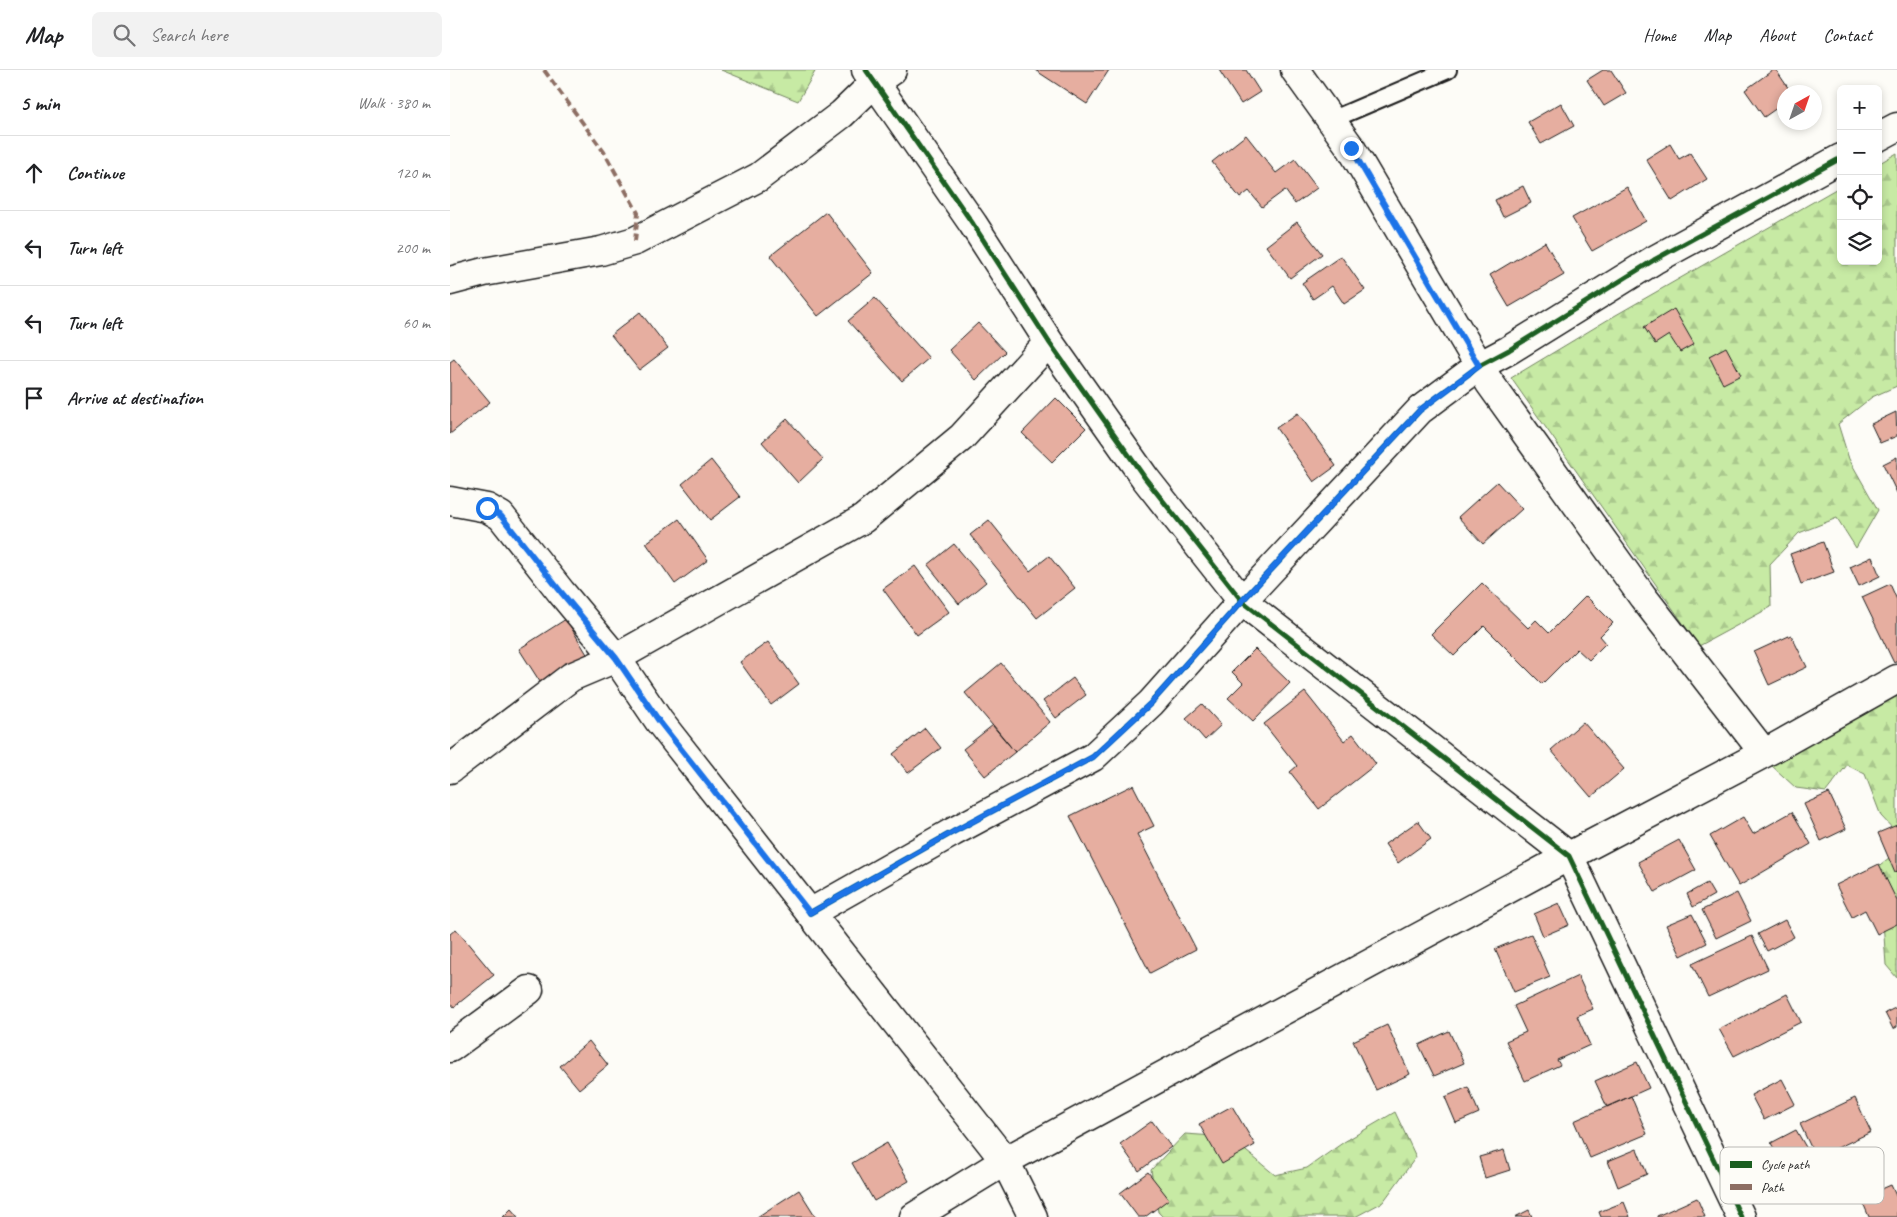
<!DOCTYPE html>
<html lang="en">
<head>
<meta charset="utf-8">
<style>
  :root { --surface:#fff; --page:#f2f2f2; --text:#202124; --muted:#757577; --line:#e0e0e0 }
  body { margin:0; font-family:Caveat,sans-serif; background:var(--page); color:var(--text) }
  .controls { position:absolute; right:15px; top:15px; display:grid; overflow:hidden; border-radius:8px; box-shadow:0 2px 8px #0003 }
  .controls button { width:45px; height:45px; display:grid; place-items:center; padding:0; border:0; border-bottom:1px solid var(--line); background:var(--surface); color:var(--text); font:25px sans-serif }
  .compass { position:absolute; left:1327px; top:15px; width:45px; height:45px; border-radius:50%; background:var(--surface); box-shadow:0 2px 8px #0003; rotate:40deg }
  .stop { position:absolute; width:15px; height:15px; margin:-11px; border:4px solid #1a73e8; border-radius:50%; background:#fff }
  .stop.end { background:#1a73e8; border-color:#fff; box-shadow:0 1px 5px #0008 }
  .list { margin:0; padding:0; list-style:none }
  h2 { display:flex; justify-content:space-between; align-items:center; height:65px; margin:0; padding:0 20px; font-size:21px }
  h2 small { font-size:16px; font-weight:400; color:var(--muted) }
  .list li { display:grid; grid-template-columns:32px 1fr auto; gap:15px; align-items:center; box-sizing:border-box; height:75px; padding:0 20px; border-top:1px solid var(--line) }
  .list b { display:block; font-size:19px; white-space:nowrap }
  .list em { font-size:16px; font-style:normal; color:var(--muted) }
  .icon { flex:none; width:28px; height:28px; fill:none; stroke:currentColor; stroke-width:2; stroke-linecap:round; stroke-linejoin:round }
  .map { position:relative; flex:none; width:1447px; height:1147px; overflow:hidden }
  header { display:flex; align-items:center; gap:30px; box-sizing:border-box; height:70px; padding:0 25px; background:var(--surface); border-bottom:1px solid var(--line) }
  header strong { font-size:24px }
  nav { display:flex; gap:28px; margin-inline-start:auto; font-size:18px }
  .search { width:350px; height:45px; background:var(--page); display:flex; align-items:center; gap:12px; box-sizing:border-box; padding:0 18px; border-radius:8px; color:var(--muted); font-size:19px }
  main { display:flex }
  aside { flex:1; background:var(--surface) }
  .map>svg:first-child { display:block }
  .forest { fill:url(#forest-firs); stroke:#728360 }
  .building { fill:#e6aea0; stroke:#1c1c1c }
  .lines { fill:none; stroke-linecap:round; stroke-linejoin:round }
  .service-casing { stroke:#1c1c1c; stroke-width:20 }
  .minor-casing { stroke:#1c1c1c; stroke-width:31 }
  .service { stroke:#fdfcf7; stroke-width:16 }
  .minor { stroke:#fdfcf7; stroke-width:28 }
  .quiet { stroke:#8d6e63; stroke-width:4; stroke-dasharray:8 4; stroke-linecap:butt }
  .cycleway-casing { stroke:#fdfcf7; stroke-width:8 }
  .cycleway { stroke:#1b5e20; stroke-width:5 }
  .route { stroke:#1a73e8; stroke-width:6 }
  .key { fill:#fdfcf7; stroke:#bab9b5; stroke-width:1 }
  .key-label { font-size:14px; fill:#1c1c1c }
</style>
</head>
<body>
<header>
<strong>Map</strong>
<div class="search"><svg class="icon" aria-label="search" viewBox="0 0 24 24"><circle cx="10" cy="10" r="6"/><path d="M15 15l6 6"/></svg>Search here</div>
<nav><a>Home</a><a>Map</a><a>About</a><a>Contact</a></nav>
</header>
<main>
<aside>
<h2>5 min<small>Walk · 380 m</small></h2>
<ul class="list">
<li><svg class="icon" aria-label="ahead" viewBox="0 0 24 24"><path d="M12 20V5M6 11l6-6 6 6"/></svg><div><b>Continue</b></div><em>120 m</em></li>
<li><svg class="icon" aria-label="left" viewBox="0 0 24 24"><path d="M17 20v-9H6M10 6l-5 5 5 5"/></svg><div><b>Turn left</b></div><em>200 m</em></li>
<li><svg class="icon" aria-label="left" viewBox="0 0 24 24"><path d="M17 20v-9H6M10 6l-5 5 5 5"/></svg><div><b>Turn left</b></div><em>60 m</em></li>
<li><svg class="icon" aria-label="arrive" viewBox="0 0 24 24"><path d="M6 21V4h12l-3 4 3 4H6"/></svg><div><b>Arrive at destination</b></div></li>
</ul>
</aside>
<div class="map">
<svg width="1447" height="1147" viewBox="0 0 1447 1147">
  <defs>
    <pattern id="forest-firs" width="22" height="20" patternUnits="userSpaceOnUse" patternTransform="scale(1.25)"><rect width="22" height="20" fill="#c7eaa4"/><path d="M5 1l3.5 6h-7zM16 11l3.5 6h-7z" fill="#aac88d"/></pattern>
  </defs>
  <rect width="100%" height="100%" fill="#fdfcf7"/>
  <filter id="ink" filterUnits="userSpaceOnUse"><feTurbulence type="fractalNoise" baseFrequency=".02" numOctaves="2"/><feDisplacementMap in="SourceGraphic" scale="10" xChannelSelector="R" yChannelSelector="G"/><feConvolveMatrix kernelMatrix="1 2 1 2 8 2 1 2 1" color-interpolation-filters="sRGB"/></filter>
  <g filter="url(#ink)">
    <path class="forest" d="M271 0H366L348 31Z
      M1447 83V316L1422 327 1388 354 1399 389 1428 440 1406 478 1387 448 1349 463 1320 494 1321 537 1249 576 1061 308 1159 249 1391 116V191H1428V94Z
      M1447 601V775L1446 762 1431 746 1415 704 1397 695 1376 722 1346 718 1321 695V671Z
      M1447 782V908L1436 895 1433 851 1414 812 1431 794Z
      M945 1042 966 1087 933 1132 905 1147H713L708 1142 701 1100 735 1064 779 1067 825 1105 857 1098 894 1072Z"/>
    <path class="building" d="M585 0H659L637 34Z
      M769 0H796L810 22 791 34Z
      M1153 0H1161L1176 23 1154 36 1137 10Z
      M1323 0H1326L1341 22H1334V33L1314 47 1295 20Z
      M1111 33 1124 56 1091 74 1078 52Z
      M796 65 826 103 845 89 867 118 845 134 835 120 812 137 799 121 790 128 762 92Z
      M1220 74 1229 89 1240 83 1257 109 1222 131 1196 89Z
      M1073 116 1081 133 1053 147 1045 130Z
      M1177 117 1196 151 1142 181 1122 148Z
      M376 142 423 203 368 246 320 186Z
      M847 152 872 184 840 208 816 176Z
      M1095 172 1114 205 1059 237 1040 205Z
      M891 186 915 220 894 234 882 216 863 229 852 213Z
      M425 228 479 288 452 311 398 251Z
      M1224 239 1244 274 1230 282 1219 265 1205 274 1194 257Z
      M190 242 218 278 189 300 161 265Z
      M528 253 555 282 526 310 499 280Z
      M1276 277 1291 305 1273 314 1259 286Z
      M4 289 40 332 0 364V292Z
      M606 328 636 358 602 392 572 363Z
      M1446 342 1447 366 1430 373 1421 354Z
      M848 343 886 396 864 412 826 358Z
      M337 349 373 389 348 413 312 372Z
      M1447 387V423L1433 394Z
      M261 390 290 427 260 450 232 414Z
      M1047 412 1072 439 1033 474 1008 447Z
      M229 449 258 490 225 514 196 473Z
      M539 450 580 501 599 486 625 518 587 548 520 465Z
      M1373 472 1384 502 1351 514 1340 484Z
      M504 474 536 512 509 534 478 495Z
      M1422 487 1430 506 1409 516 1400 497Z
      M465 496 499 542 467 565 433 519Z
      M1032 513 1078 558 1086 550 1099 563 1136 526 1163 553 1150 566 1156 573 1139 590 1127 579 1092 614 1034 556 1004 586 981 564Z
      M1440 514 1447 530V591L1444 593 1412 527Z
      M116 549 138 586 92 615 69 579Z
      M1341 565 1357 597 1319 615 1304 582Z
      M318 572 349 614 321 635 290 592Z
      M805 579 840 613 803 651 778 628 793 613 782 602Z
      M551 593 600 652 565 682 515 623Z
      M623 608 636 625 606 648 593 631Z
      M855 622 894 671 903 664 926 694 869 739 840 702 847 696 814 654Z
      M752 634 771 655 755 670 736 648Z
      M1133 652 1174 699 1141 727 1101 680Z
      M543 655 565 682 535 706 513 679Z
      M475 658 491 678 458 703 443 684Z
      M683 715 704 756 687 764 746 879 700 903 620 746Z
      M1379 723 1396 759 1371 771 1354 734Z
      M1342 742 1361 774 1289 816 1260 766 1293 747 1303 764Z
      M968 751 981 769 948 793 935 774Z
      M1447 755V801L1445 803 1428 763Z
      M1229 770 1246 800 1205 822 1188 792Z
      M1429 794 1447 831V854L1427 864 1415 840 1402 847 1386 815Z
      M1257 813 1264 825 1243 837 1237 824Z
      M1287 823 1301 851 1266 868 1252 840Z
      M1109 833 1119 855 1093 866 1084 844Z
      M1242 844 1257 873 1231 886 1216 855Z
      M1335 850 1344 867 1317 881 1308 864Z
      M6 859 44 905 4 937 0 932V864Z
      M1081 864 1100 907 1064 922 1045 879Z
      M1302 866 1318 899 1258 927 1242 894Z
      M1128 906 1143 939 1127 946 1140 975 1107 990 1110 995 1075 1011 1056 971 1076 962 1064 936Z
      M1337 924 1351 952 1284 986 1269 959Z
      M1447 937V957L1443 959 1435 943Z
      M937 955 960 1004 926 1020 903 971Z
      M999 961 1014 993 984 1006 969 975Z
      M139 971 158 995 129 1019 110 996Z
      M1187 992 1199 1018 1157 1037 1145 1011Z
      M1332 1009 1345 1034 1314 1050 1301 1025Z
      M1018 1017 1029 1043 1006 1053 995 1027Z
      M1181 1026 1197 1064 1140 1088 1124 1051Z
      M1405 1028 1421 1062 1366 1088 1350 1054Z
      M782 1036 805 1075 772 1094 749 1054Z
      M702 1051 721 1077 689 1101 670 1074Z
      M1346 1060 1357 1079 1331 1092 1321 1073Z
      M437 1073 459 1111 424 1131 402 1093Z
      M1187 1079 1197 1104 1168 1117 1158 1091Z
      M1054 1080 1060 1100 1035 1108 1029 1087Z
      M698 1102 719 1129 695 1147H688L670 1123Z
      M1441 1115 1447 1128V1147H1419L1411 1128Z
      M349 1120 366 1147H307Z
      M1247 1128 1255 1147H1207V1146Z
      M1174 1132 1180 1147H1151L1149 1142Z
      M61 1139 68 1147H53Z
      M1079 1140 1082 1147H1065Z"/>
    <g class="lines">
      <g class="service-casing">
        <path id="service" d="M881 50 998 0"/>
      </g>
      <g class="minor-casing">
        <path id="minor" d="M416 0 523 154 599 272 695 408 792 531 1119 786 1291 1147
          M845 0 901 78 1039 312 1193 527 1314 683
          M1428 67 1447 57
          M0 211 34 202 151 181 185 171 309 107 392 44 425 12 442 0
          M0 431 37 438 51 446 111 522 166 588 209 651 555 1091 583 1147
          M0 699 121 607 166 588 413 449 512 367 599 272
          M360 843 503 762 643 687 701 633 792 531 970 340 1029 296 1059 280 1204 190 1391 88
          M0 978 79 920
          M464 1147 555 1091 1119 786 1324 678 1447 609"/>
      </g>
      <use href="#service" class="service"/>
      <use href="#minor" class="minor"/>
      <path class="quiet" d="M94 0 154 82 188 143 185 171"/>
      <g class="cycleway-casing">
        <path id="cycleway" d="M416 0 523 154 599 272 695 408 792 531 1119 786 1291 1147
          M360 843 503 762 643 687 701 633 792 531 970 340 1029 296 1059 280 1204 190 1391 88"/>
      </g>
      <use href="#cycleway" class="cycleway"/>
    </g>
  </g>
  <g class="lines" filter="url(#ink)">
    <path class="route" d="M37 438 51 446 111 522 166 588 209 651 360 843 503 762 643 687 701 633 792 531 970 340 1029 296 901 78"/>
  </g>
  <rect x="1270" y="1077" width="164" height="57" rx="8" class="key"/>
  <rect x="1280" y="1091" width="22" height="7" fill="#1b5e20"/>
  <rect x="1280" y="1114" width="22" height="6" fill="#8d6e63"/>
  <g class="key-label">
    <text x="1311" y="1099">Cycle path</text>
    <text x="1311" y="1122">Path</text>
  </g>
</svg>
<div class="controls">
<button>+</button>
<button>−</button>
<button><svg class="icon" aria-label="locate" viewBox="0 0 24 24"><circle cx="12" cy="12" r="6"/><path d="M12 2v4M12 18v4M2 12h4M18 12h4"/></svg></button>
<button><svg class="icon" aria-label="layers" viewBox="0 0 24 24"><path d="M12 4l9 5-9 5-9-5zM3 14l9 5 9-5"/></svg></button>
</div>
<svg class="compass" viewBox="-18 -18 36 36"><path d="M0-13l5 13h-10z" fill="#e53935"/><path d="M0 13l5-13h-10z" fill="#757577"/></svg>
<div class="stop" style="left:37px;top:438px"></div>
<div class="stop end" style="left:901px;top:78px"></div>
</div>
</main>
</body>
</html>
